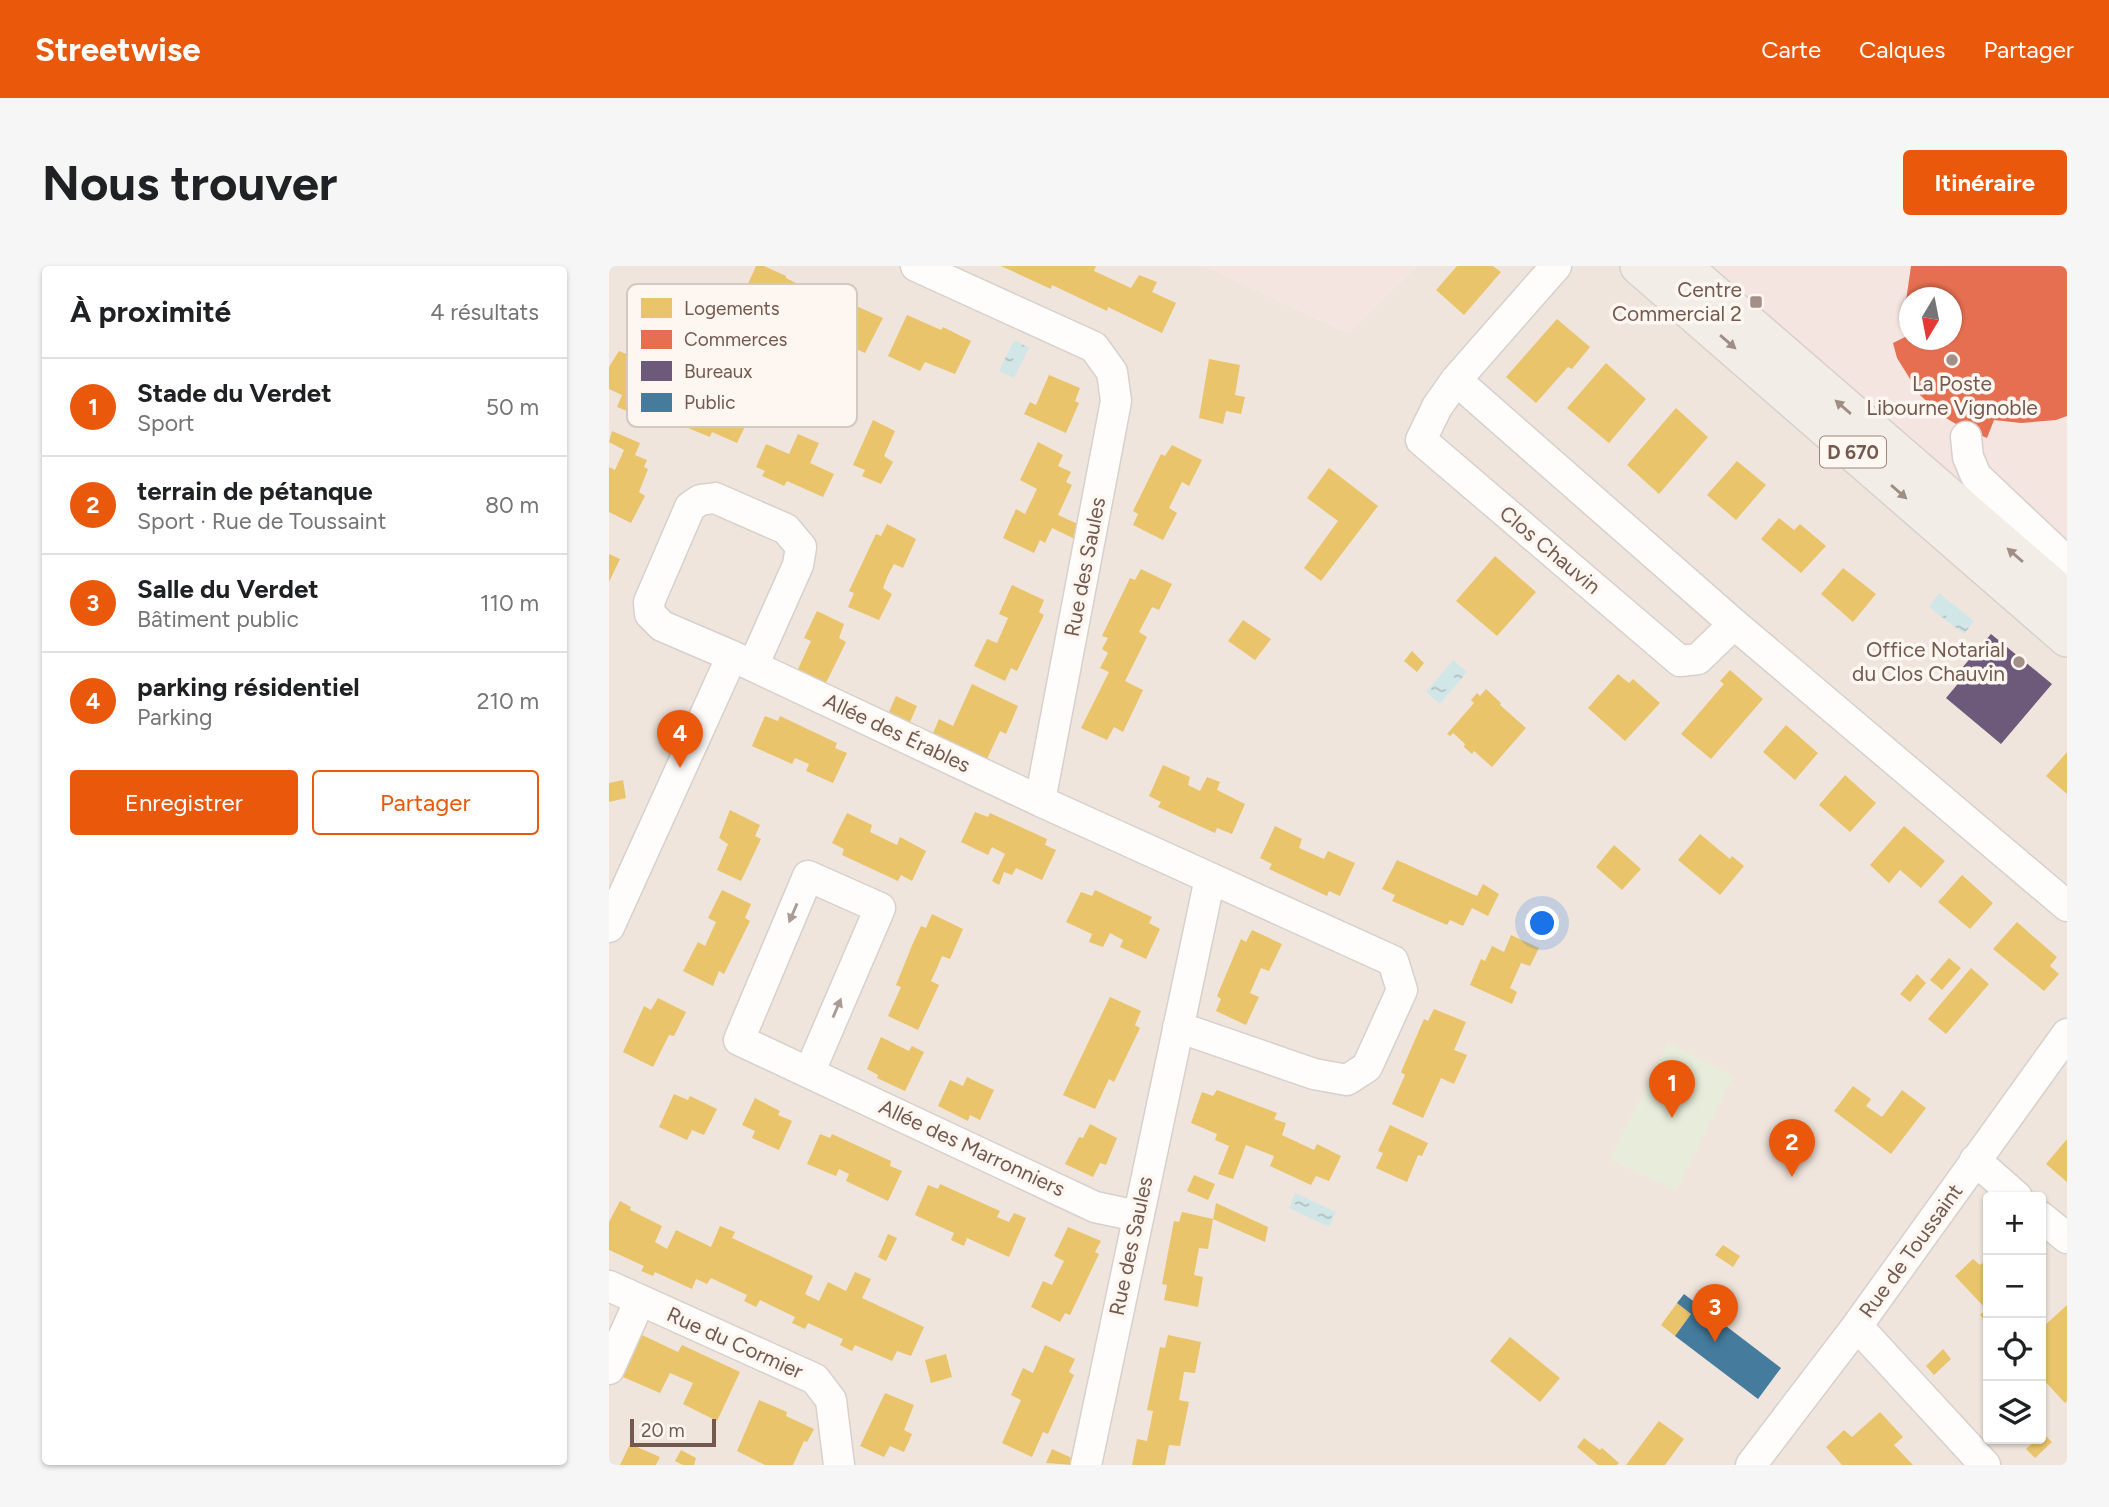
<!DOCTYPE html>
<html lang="fr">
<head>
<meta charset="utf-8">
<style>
  body { margin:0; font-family:Figtree,sans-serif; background:#f6f6f6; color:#202124 }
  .controls { position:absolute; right:21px; bottom:21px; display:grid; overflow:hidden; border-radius:7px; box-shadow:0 2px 5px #0004 }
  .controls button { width:63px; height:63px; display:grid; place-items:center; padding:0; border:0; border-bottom:2px solid #e0e0e0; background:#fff; color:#202124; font:35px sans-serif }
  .compass { position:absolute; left:1290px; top:21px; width:63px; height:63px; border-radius:50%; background:#fff; box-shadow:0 2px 5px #0004; rotate:190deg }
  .scale { position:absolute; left:21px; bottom:18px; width:86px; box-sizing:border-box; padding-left:7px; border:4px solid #74594f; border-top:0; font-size:19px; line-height:24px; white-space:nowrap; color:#74594f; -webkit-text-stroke:5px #fef7f1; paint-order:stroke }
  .you { position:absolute; left:934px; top:658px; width:24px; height:24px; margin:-18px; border:5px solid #fff; border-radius:50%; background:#1a73e8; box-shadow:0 0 0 10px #1a73e833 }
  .badge { display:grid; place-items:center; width:46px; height:46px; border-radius:50%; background:#ea580c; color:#fff; font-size:23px; font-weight:700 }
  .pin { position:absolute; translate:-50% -58px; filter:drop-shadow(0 2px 4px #0008) }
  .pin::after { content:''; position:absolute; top:37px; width:24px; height:21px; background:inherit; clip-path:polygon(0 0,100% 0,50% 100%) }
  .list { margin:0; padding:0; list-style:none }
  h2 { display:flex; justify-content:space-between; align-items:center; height:91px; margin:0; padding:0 28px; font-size:30px }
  h2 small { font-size:23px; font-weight:400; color:#757577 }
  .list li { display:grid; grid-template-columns:46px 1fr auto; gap:21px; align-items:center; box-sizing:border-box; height:98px; padding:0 28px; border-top:2px solid #e0e0e0 }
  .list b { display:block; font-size:26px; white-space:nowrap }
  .list p { margin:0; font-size:23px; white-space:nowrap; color:#757577 }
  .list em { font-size:23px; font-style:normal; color:#757577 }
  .actions { display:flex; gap:14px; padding:21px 28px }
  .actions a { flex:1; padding:16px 0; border:2px solid #ea580c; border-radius:7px; text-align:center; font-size:24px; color:#ea580c }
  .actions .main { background:#ea580c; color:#fff }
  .icon { flex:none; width:38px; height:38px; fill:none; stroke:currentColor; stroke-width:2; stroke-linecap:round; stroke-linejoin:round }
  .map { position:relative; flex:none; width:1458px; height:1199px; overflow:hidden; border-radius:7px }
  header { display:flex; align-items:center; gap:42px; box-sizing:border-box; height:98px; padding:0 35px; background:#ea580c; color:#fff }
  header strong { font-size:33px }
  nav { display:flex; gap:38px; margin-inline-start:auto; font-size:24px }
  .intro { display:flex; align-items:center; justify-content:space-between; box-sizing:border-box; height:168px; padding:0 42px }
  h1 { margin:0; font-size:49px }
  .button { padding:18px 32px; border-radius:7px; background:#ea580c; color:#fff; font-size:24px; font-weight:700 }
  main { display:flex; gap:42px; padding:0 42px }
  aside { flex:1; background:#fff; border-radius:7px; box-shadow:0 2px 5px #0004 }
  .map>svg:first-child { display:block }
  .residential { fill:#f0e5dc; fill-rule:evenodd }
  .commercial { fill:#f4e5e0; fill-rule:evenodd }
  .park { fill:#e7edda }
  .water { fill:url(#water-ripples) }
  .homes { fill:#e9c46a }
  .shops { fill:#e76f51 }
  .offices { fill:#6d597a }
  .public { fill:#457b9d }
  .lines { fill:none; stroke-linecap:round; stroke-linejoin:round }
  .minor-casing { stroke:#d7d0cc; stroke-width:33 }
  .major-casing { stroke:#d9d0cb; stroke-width:40 }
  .minor { stroke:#fefdfc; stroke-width:30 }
  .major { stroke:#f2ede7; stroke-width:37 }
  .oneway { fill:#a08d84 }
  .oneway2 { fill:#ab9b94 }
  .poi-dot { fill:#a28f87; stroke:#fef7f1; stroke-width:2.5 }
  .labels { text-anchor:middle; stroke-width:7; stroke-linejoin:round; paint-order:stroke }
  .shield { fill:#fef7f1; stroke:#9d8880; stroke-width:2 }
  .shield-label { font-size:19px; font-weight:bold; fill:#74594f }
  .poi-label { font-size:21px; fill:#74594f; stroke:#fef7f1; text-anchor:end }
  .street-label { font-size:21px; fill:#74594f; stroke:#fef7f1 }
  .key { fill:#fef7f1; stroke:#d5c8c0; stroke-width:2 }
  .key-label { font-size:19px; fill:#74594f }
</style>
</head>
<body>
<header>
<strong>Streetwise</strong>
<nav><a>Carte</a><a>Calques</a><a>Partager</a></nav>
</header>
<div class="intro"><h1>Nous trouver</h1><a class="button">Itinéraire</a></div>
<main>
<aside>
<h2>À proximité<small>4 résultats</small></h2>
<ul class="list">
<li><span class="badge">1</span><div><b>Stade du Verdet</b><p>Sport</p></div><em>50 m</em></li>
<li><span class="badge">2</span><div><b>terrain de pétanque</b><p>Sport · Rue de Toussaint</p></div><em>80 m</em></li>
<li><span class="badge">3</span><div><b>Salle du Verdet</b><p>Bâtiment public</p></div><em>110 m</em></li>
<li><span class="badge">4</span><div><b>parking résidentiel</b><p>Parking</p></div><em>210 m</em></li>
</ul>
<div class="actions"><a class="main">Enregistrer</a><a>Partager</a></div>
</aside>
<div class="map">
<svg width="1458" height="1199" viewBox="0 0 1458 1199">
  <defs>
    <pattern id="water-ripples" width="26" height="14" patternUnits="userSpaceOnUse" patternTransform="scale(1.75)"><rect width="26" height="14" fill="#d1e7e7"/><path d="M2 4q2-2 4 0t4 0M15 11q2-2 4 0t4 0" fill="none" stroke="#aebebe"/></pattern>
  </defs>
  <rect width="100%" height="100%" fill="#f8f3ee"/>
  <path class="residential" d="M0 0H596L739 67 808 0H1011L1458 368V1199H0ZM1379 931H1432V1173H1379Z"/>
  <path class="commercial" d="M596 0H808L739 67Z
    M1011 0H1458V368ZM1300 32H1342V74H1300Z"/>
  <path class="park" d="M1059 777 1124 810 1067 925 1001 893Z"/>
  <path class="water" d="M405 74 420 82 405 112 390 105Z
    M1330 327 1365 355 1355 368 1320 341Z
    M844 394 858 406 831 438 817 426Z
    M686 927 727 946 720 961 680 942Z"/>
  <path class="homes" d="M147 0H155L177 10V12L191 19 177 49 133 31Z
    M392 0H487L485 5 522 22 530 9 548 16 543 26 567 37 553 67 499 41 498 45 443 19 442 23Z
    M848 0H884L892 6 855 49 827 24Z
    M228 36 243 41 245 39 274 52 256 87 227 74 214 66Z
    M298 49 332 64 334 61 362 75 346 108 316 96 311 105 279 90Z
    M948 53 981 81 963 103 959 101 927 137 897 111Z
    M10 85 29 93 34 85 56 96 52 105 55 107 45 129 40 127 30 150 8 141 13 129 0 123V101Z
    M600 93 631 99 626 129 636 131 632 148 617 145 614 158 590 152Z
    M997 97 1037 133 1000 177 958 142Z
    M440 109 471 122 466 135 470 137 457 167 415 148 421 136 427 139Z
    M114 120 137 129 133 140 143 146 128 177 103 166 101 171 79 162 81 157 73 154 83 133 104 142Z
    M1067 142 1099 171 1050 228 1018 199Z
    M264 154 286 165 275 190 284 196 272 218 253 210 256 204 244 199Z
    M3 165 31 177 26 189 38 194 35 201 39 203 30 226 36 230 22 257 0 246V201L6 204 15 184 0 176Z
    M189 168 210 177 201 197 225 208 214 231 178 215 175 220 167 216 153 210 156 205 147 201 157 178 180 188Z
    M429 176 454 189 449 200 462 206 457 216 463 219 449 249 471 259 468 274 443 262 436 277 431 274 425 287 394 272 407 243 416 248 428 223 411 214Z
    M563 179 593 194 580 220 573 216 560 242 568 247 554 274 524 259 529 248 524 245 552 188 556 190Z
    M1128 195 1157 219 1127 254 1098 229Z
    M720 202 769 240 712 315 695 302 729 255 698 232Z
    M1170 252 1185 264 1191 258 1217 280 1192 307 1152 273Z
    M278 258 307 273 294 302 285 298 279 309 274 322 283 328 270 354 239 341 245 327 240 325 267 268 272 270Z
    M0 288 11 293 0 316Z
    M886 290 927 326 888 370 847 335Z
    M1234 302 1267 328 1244 356 1212 328Z
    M532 303 563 318 550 344 543 341 530 366 538 371 516 415 534 424 514 466 505 461 498 474 472 462 500 406 491 402 499 387 493 383 499 372 493 370 521 312 526 314Z
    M403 319 435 334 430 346 435 349 408 405 402 402 396 415 365 400 378 373 388 377 399 352 390 348Z
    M208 345 235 358 230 372 237 376 217 417 189 403 202 375 195 372Z
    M634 354 662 373 646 394 619 375Z
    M803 385 815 397 808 406 795 395Z
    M1121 404 1154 433 1102 493 1072 468 1115 418 1111 415Z
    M1009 408 1020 417 1024 413 1051 437 1016 475 979 442Z
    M363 418 409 440 397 468 391 465 378 493 324 467 330 453 344 460Z
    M877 423 892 437 891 439 917 462 883 501 865 485 863 488 855 481 856 478 844 467 841 470 838 468 865 437 862 434 868 427 871 430Z
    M287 430 308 440 301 456 280 446Z
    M156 450 169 455 171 450 228 477 226 482 238 487 224 517 197 505 200 498 186 492 183 498 143 480Z
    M1177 459 1209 487 1186 514 1154 486Z
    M1458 486V528L1437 510Z
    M554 499 581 511 579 519 591 525 598 511 611 516 608 524 636 538 623 568 608 562 606 567 549 541 552 536 540 530Z
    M1236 509 1267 537 1241 566 1210 539Z
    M14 514 17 532 0 536V517Z
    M121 544 151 559 146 570 152 573 132 615 108 604 119 578 110 572Z
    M366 546 379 551 381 547 438 573 436 579 447 584 433 614 407 602 403 609 395 606 390 619 383 615 396 588 383 581 379 589 352 576Z
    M238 547 263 559 261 566 288 579 291 571 317 585 303 615 292 609 289 615 233 589 235 583 223 577Z
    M666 560 693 573 690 582 715 593 719 585 746 597 731 630 720 625 718 630 660 603 663 598 651 592Z
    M1295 560 1336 595 1312 622 1291 604 1280 617 1261 599Z
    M1091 568 1121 593 1123 590 1135 600 1111 629 1069 594Z
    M1005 579 1032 603 1013 624 987 601Z
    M788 594 868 630 874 618 890 628 879 650 863 642 854 660 841 654 838 659 783 635 786 629 773 623Z
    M1353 609 1384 637 1361 663 1329 636Z
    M113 624 142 638 136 652 141 655 115 708 110 705 104 720 74 705 89 676 96 680 107 656 99 652Z
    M486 624 543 651 540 657 551 663 537 693 511 681 514 674 501 667 494 681 480 676 483 668 457 656 472 626 483 630Z
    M323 648 354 663 341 693 333 690 328 702 322 715 330 719 309 764 279 750 292 721 287 719 304 677 312 660 317 662Z
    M1408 656 1448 691 1441 700 1450 708 1435 725 1384 683Z
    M643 664 673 678 660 705 652 702 641 727 650 731 637 759 607 745 612 733 608 730 632 673 637 676Z
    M902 669 930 682 921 700 912 697 901 722 908 726 903 738 861 719 872 693 876 695 883 680 895 686Z
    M1340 692 1352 702 1333 724 1321 714Z
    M1362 702 1380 718 1337 768 1319 753Z
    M1308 708 1317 717 1301 736 1291 728Z
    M501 731 532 745 526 759 531 762 505 816 500 813 486 843 454 829Z
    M49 732 77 746 65 770 60 769 44 801 14 786 35 740 42 744Z
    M825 743 857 756 845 784 858 789 845 818 832 812 814 852 783 838 796 809 792 806 815 753 819 755Z
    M272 771 300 785 303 780 315 786 296 825 268 812 269 809 258 803Z
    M358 811 385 824 371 854 361 849 359 855 329 840 341 814 354 820Z
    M1244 820 1262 833 1257 840 1273 851 1293 824 1317 842 1282 888 1225 845Z
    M608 824 668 847 665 853 677 857 673 869 705 884 708 878 732 890 720 915 707 910 702 919 661 900 665 890 637 879 624 913 609 908 620 880 606 874 608 868 582 857 593 826 604 830Z
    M65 828 79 834 81 830 108 843 95 869 83 864 78 874 50 861Z
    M146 832 171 845 169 849 183 855 170 884 143 872 146 865 133 859Z
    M481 858 508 872 497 899 491 897 484 911 456 898 470 871 474 872Z
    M781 859 819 877 813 890 809 889 798 916 767 902 774 887 769 885Z
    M211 868 221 872 223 868 282 895 281 900 293 905 279 935 237 915 240 908 230 903 227 910 198 898Z
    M1458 873V916L1437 898Z
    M585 909 606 918 599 934 578 925Z
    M331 918 391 945 388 951 400 956 405 947 417 952 400 991 358 972 355 980 342 974 345 967 306 949 319 919 329 923Z
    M11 935 22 941 21 944 53 960 46 976 58 983 67 964 102 981 111 960 126 966 123 972 204 1010 196 1028 210 1035 219 1016 237 1025 246 1006 262 1013 253 1032 315 1061 302 1090 288 1085 283 1095 246 1079 243 1085 231 1079 234 1073 199 1057 196 1063 183 1057 186 1051 151 1034 147 1041 135 1035 138 1029 102 1012 98 1018 87 1013 83 1023 46 1006 44 1010 32 1005 35 1000 0 984V956Z
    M607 937 659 961 656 976 604 953Z
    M573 946 604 953 599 983 590 982 585 1009 594 1011 589 1041 555 1034 558 1019 553 1018 565 955 570 956Z
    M459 961 492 975 486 986 490 988 461 1049 456 1047 451 1056 422 1041 434 1015 443 1019 455 995 445 990Z
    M279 968 288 972 277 995 269 991Z
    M1114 979 1131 990 1124 1001 1106 989Z
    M1379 992V1058L1371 1049 1377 1043 1346 1010 1364 993 1371 999Z
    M1068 1037 1082 1048 1066 1070 1052 1059Z
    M1458 1039V1135L1456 1137 1432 1111 1434 1102 1432 1100V1058L1434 1061Z
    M33 1069 69 1086 73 1079 131 1106 108 1155 74 1138 84 1117 61 1107 51 1127 14 1111Z
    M559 1069 592 1076 586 1107 575 1106 573 1118 570 1134 580 1136 571 1180 560 1179 556 1199H523L528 1173 538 1175 544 1145 538 1144 551 1081 556 1082Z
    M901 1071 951 1112 931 1136 881 1095Z
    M436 1079 466 1093 460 1106 465 1109 439 1168 434 1166 423 1191 393 1177 412 1134 402 1129 414 1102 424 1107Z
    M1334 1083 1342 1093 1325 1109 1317 1100Z
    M337 1088 343 1111 322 1117 316 1094Z
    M276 1127 305 1139 295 1164 303 1168 295 1186 281 1180 275 1191 251 1180Z
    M150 1134 178 1146 177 1150 205 1163 198 1176 195 1175 184 1199H156L128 1185Z
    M1271 1146 1294 1171 1285 1179 1304 1199H1233L1217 1181 1235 1164 1243 1171Z
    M1050 1155 1075 1173 1056 1199H1017Z
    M1434 1167 1443 1176 1426 1192 1417 1183 1428 1173H1432Z
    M975 1172 991 1184 993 1182 1010 1197 1008 1199H989L968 1181Z
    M21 1178 51 1191 47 1199H11Z
    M443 1183 465 1193 464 1199 437 1197Z
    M72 1184 87 1192 85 1199H74L66 1195Z"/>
  <path class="shops" d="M1302 0H1458V150L1447 154 1412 157 1385 154 1378 172 1352 161 1332 149 1311 129 1288 92 1284 77 1300 69V74H1342V32H1300V58H1299L1297 35Z"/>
  <path class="offices" d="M1382 368 1443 418 1392 478 1337 432 1352 414 1347 409Z"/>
  <path class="public" d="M1075 1028 1172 1102 1149 1133 1066 1070 1082 1048 1068 1037Z"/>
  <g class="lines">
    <g class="minor-casing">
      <path id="minor" d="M307 0 485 81 503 106 507 135 431 535 601 612 477 1199
        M947 0 847 114 828 141 812 174 1071 395 1089 393 1125 358
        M847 114 1125 358 1458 640
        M1357 171 1359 191 1367 210 1458 296
        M144 400 189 299 192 281 177 263 106 232 91 234 81 241 40 336 41 348 53 360 123 390 431 535
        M0 661 123 390
        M569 761 705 808 738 814 758 801 793 724 784 695 601 612
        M201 805 271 642 199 610 130 774 486 941 528 950
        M1366 894 1408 931
        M1432 951 1458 972
        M0 1020 206 1113 222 1134 230 1199
        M1248 1060 1376 1199
        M0 1103 31 1034
        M1142 1199 1248 1060 1458 768"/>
    </g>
    <g class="major-casing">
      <path id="major" d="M1030 0 1458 372
        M1073 0 1458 333"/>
    </g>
    <use href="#minor" class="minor"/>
    <use href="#major" class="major"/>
  </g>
  <defs><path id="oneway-solid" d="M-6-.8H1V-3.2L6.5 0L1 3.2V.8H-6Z" transform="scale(1.75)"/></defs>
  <g class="oneway">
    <use href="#oneway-solid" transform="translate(1119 76) rotate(41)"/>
    <use href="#oneway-solid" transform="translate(1234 141) rotate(-139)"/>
    <use href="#oneway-solid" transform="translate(1290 226) rotate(41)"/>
    <use href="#oneway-solid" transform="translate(1406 289) rotate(-139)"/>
  </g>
  <g class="oneway2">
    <use href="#oneway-solid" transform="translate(184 647) rotate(113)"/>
    <use href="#oneway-solid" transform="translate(228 742) rotate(-67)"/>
  </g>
  <g class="poi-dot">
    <rect x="1140" y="29" width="14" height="14" rx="3.5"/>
    <circle cx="1343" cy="94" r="7"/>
    <circle cx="1410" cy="396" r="7"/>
  </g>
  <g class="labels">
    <rect class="shield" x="1211" y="170.5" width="66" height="31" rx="5"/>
    <g class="shield-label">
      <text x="1244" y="193">D 670</text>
    </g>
    <g class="poi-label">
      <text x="1133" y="31">Centre<tspan x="1133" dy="24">Commercial 2</tspan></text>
      <text x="1343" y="125" text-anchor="middle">La Poste<tspan x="1343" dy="24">Libourne Vignoble</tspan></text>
      <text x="1396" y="391">Office Notarial<tspan x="1396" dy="24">du Clos Chauvin</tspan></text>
    </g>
    <g class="street-label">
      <text transform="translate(941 284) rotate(40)" y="7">Clos Chauvin</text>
      <text transform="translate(476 301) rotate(-79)" y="7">Rue des Saules</text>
      <text transform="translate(288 467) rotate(25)" y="7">Allée des Érables</text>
      <text transform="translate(363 882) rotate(25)" y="7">Allée des Marronniers</text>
      <text transform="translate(522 980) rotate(-78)" y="7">Rue des Saules</text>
      <text transform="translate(1302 985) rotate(-54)" y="7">Rue de Toussaint</text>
      <text transform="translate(126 1077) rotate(24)" y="7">Rue du Cormier</text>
    </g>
  </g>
  <rect x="18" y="18" width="230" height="143" rx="10" class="key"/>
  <rect x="32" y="32" width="31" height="20" fill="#e9c46a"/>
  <rect x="32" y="64" width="31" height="19" fill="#e76f51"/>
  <rect x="32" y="95" width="31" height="20" fill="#6d597a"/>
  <rect x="32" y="127" width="31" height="19" fill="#457b9d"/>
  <g class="key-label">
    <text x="75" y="49">Logements</text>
    <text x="75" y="80">Commerces</text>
    <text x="75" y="112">Bureaux</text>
    <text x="75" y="143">Public</text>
  </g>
</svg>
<div class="controls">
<button>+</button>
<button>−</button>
<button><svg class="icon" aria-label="locate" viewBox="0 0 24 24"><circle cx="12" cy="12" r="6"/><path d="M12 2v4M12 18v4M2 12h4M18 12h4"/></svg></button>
<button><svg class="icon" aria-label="layers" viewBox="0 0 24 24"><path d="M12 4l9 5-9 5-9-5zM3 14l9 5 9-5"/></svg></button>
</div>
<svg class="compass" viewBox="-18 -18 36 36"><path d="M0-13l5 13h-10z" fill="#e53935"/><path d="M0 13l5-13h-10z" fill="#757577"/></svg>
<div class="scale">20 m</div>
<div class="you"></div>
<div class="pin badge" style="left:1063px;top:852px">1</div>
<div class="pin badge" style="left:1183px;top:911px">2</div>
<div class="pin badge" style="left:1106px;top:1076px">3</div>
<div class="pin badge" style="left:71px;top:502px">4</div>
</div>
</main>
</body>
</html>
